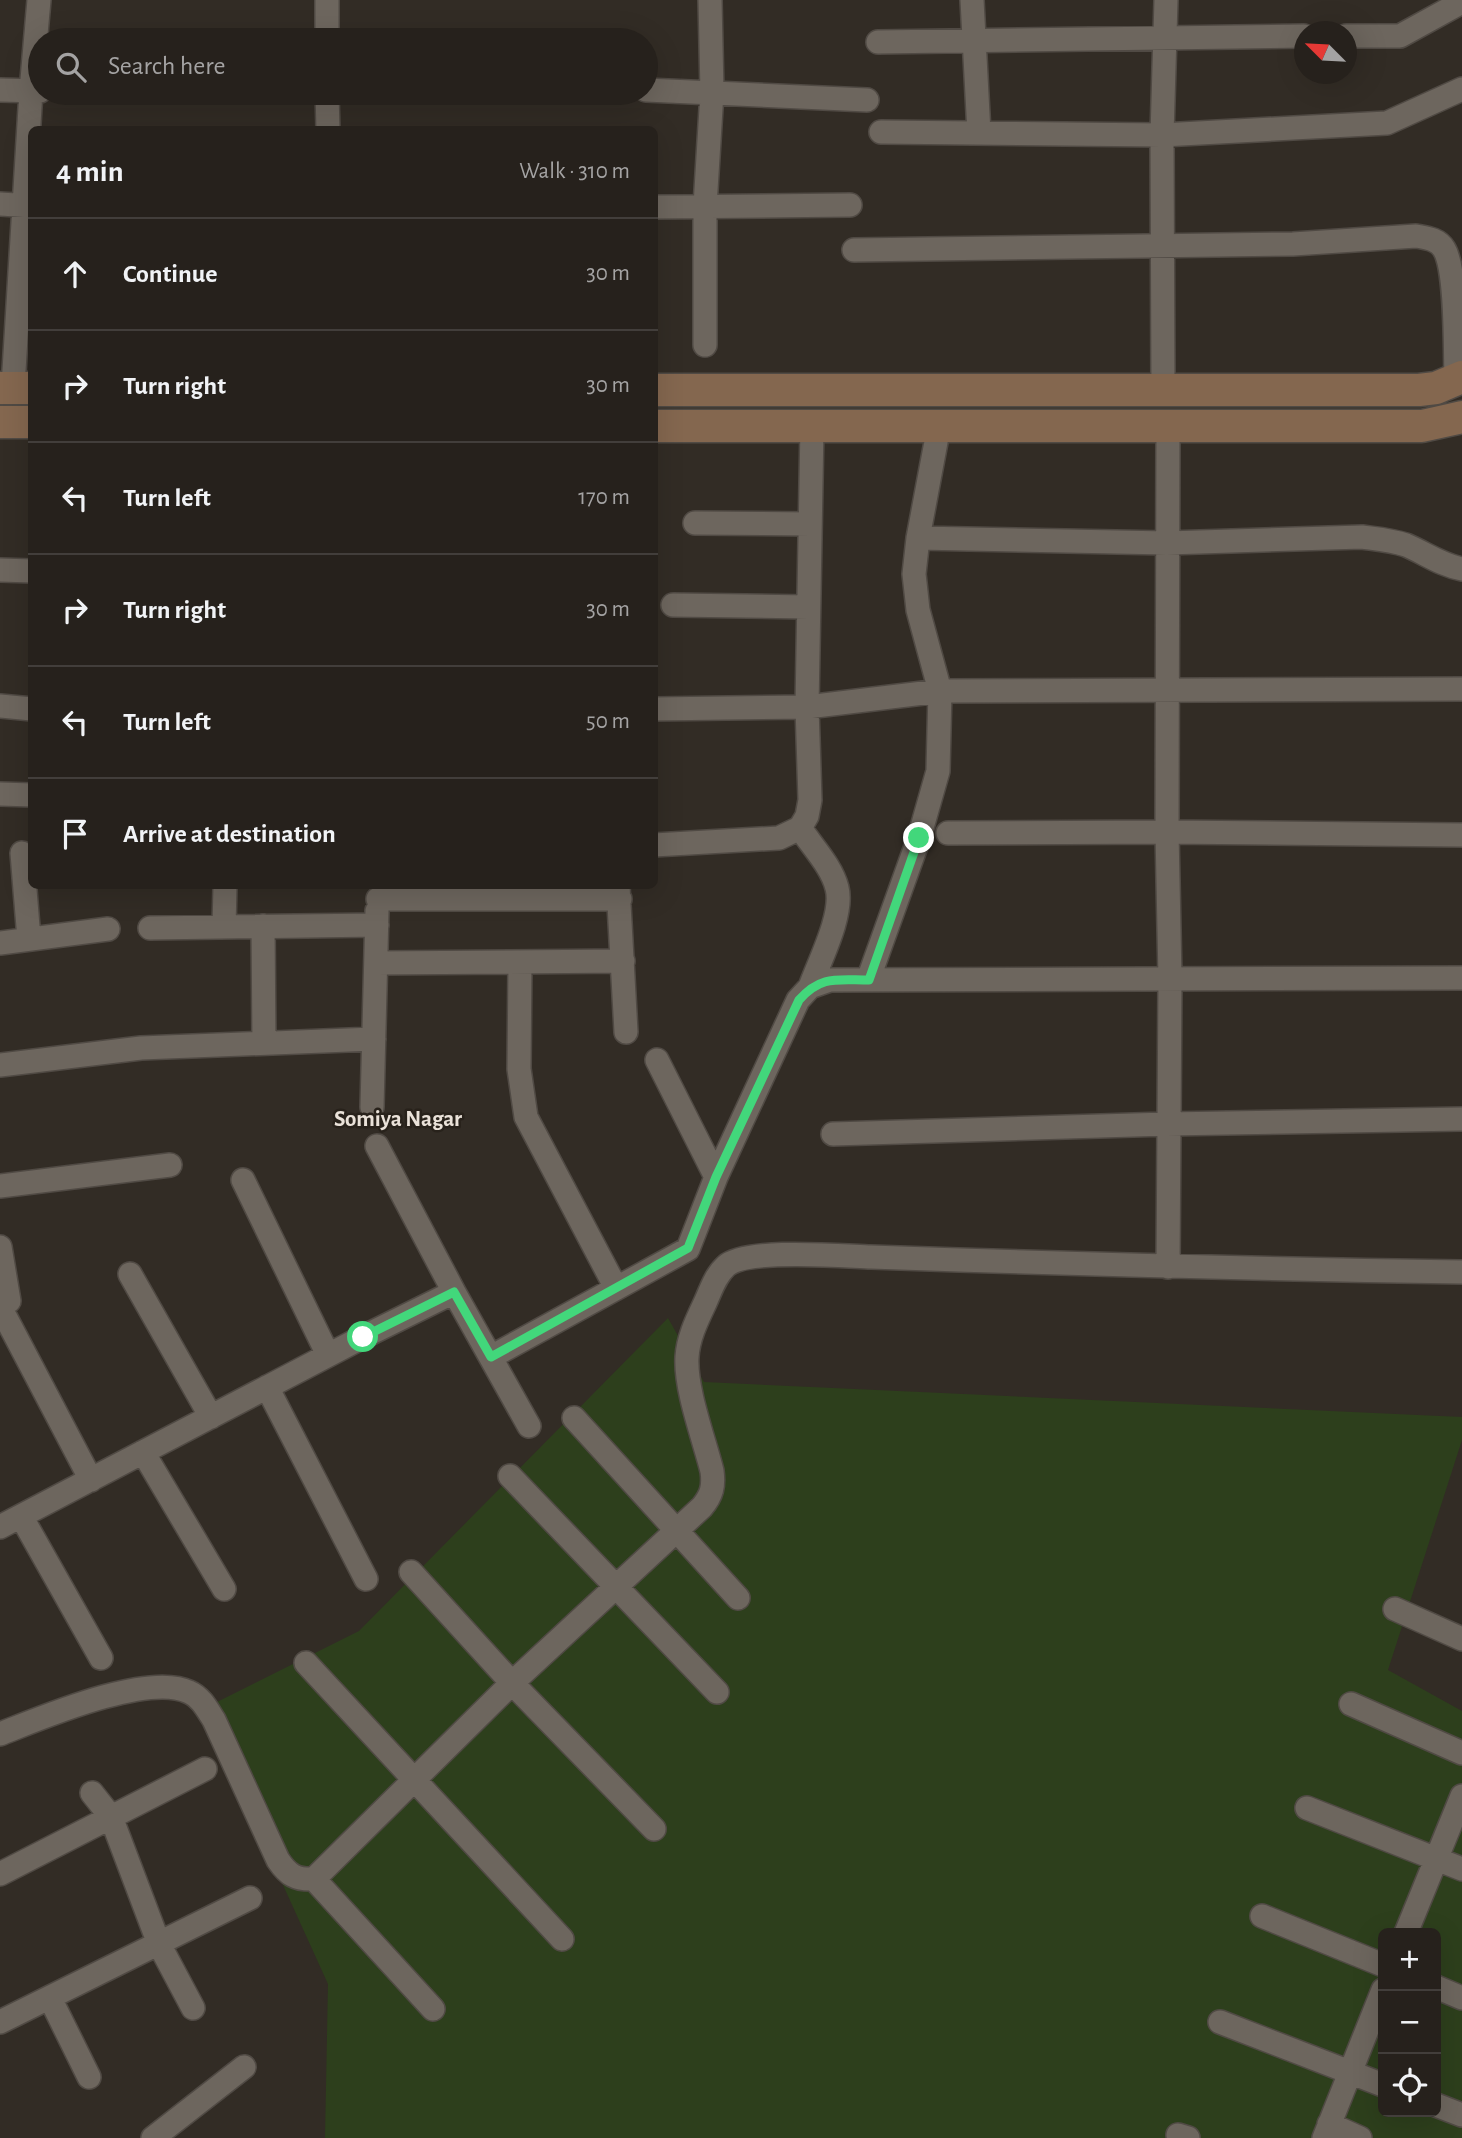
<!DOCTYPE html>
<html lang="en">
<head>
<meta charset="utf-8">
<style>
  body { margin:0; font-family:"Alegreya Sans",sans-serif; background:#322e29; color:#f1f3f6 }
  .controls { position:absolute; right:21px; bottom:21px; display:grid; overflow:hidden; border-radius:10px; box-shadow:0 7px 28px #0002 }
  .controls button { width:63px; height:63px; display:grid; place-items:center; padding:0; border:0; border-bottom:2px solid #423e3b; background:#26211c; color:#f1f3f6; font:35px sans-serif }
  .compass { position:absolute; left:1294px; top:21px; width:63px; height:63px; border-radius:50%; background:#26211c; box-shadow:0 7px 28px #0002; rotate:294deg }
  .stop { position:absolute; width:21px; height:21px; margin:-16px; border:5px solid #42d77b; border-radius:50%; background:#fff }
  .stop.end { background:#42d77b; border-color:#fff; box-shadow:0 2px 7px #0008 }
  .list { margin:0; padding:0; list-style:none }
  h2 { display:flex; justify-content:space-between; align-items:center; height:91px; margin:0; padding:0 28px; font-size:30px }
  h2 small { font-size:23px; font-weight:400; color:#a4a3a3 }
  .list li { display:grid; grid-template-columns:46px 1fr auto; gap:21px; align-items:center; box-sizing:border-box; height:112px; padding:0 28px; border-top:2px solid #423e3b }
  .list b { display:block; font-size:26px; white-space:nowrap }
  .list em { font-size:23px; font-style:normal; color:#a4a3a3 }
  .icon { flex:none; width:38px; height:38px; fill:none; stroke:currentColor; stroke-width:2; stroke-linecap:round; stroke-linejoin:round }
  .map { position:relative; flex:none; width:1462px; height:2138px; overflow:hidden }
  .search { position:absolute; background:#26211c; box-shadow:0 7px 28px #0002; left:28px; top:28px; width:630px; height:77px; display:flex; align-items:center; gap:18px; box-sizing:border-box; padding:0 24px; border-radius:38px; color:#a4a3a3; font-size:26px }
  .panel { position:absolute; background:#26211c; box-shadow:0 7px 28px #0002; left:28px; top:126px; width:630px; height:763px; border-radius:10px }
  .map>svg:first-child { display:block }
  .green { fill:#2d3f1c; fill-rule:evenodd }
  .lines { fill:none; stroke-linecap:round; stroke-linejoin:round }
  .minor-casing { stroke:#504a44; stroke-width:26 }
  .secondary-casing { stroke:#504a44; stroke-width:35 }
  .minor { stroke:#6d665e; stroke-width:23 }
  .secondary { stroke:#84674f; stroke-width:32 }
  .route { stroke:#42d77b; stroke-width:9 }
  .labels { text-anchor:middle; stroke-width:5; stroke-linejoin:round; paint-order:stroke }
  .neighbourhood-label { font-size:23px; font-weight:bold; fill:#eae2d9; stroke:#28221b }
</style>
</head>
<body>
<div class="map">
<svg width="1462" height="2138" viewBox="0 0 1462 2138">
  <rect width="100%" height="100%" fill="#322c25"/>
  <path class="green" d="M668 1318 704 1382 1462 1417V1440L1388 1670 1462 1711V2138H325L328 1984 203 1709 359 1631ZM1383 1933H1436V2112H1383Z"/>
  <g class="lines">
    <g class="minor-casing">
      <path id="minor" d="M972 0 979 133
        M1346 36H1400L1462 2
        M327 40V0
        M878 42 1304 36
        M0 90 40 91
        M646 90 867 100
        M327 93 328 130
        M881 132 1162 135 1387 123 1462 89
        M0 204 32 206
        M654 207 850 205
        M854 250 1293 244 1416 236C1427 238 1438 239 1444 249 1457 270 1455 352 1456 380
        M705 345V206L712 92 710 0
        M13 387 31 91 39 0
        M1163 390 1162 135 1166 0
        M695 523 810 524
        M918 538 1167 543 1362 537C1377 539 1391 540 1406 545 1425 553 1441 565 1462 569
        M0 570 32 571
        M673 605 808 607
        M0 706 32 709
        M654 709 807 707 940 691 1462 689
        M0 794 32 795
        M800 828C812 846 832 867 837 888 844 914 819 962 810 987
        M948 833 1167 832 1462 835
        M654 845 779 838 800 828 807 816 810 800 807 707 812 426
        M22 853 29 939
        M618 886 626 1032
        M378 899H620
        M263 926 264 1043
        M224 927 225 886
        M150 928 377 925
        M0 943 108 929
        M520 962 519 1069 526 1117 616 1288
        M376 963 623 961
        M868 980 919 838 938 771 940 691 918 610 914 574 918 538 939 426
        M0 1065 141 1048 374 1039
        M372 1107 377 911
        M833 1134 1167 1124 1462 1119
        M377 1146 454 1292 529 1426
        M716 1177 798 1000 810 987 830 980 1462 978
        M243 1180 328 1355
        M0 1186 170 1165
        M0 1247 9 1301
        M1168 1267 1170 979 1167 832 1168 425
        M130 1274 211 1417
        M6 1318 91 1480
        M491 1357 688 1249 716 1177 657 1060
        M267 1387 366 1579
        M574 1418 738 1598
        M143 1452 224 1589
        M510 1476 717 1692
        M21 1516 101 1658
        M0 1527 363 1337 454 1292
        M411 1572 512 1683 654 1829
        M1395 1609 1462 1639
        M306 1663 562 1939
        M1351 1704 1462 1753
        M0 1734C41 1718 148 1672 189 1692 201 1697 207 1709 214 1720L278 1860C288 1875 296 1880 314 1879L512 1683 702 1507C712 1495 714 1486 712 1471 704 1439 685 1389 687 1357 688 1338 697 1320 705 1303 711 1290 715 1276 726 1266 746 1248 841 1256 871 1257 1068 1264 1265 1269 1462 1272
        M92 1793 111 1817 159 1944 193 2008
        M1307 1808 1462 1869
        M0 1874 205 1769
        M314 1879 433 2009
        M1262 1916 1383 1965
        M1406 1933 1462 1796
        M1436 1987 1462 1998
        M50 1998 89 2077
        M0 2022 250 1898
        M1220 2022 1383 2085
        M1436 2105 1462 2115
        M1329 2124 1360 2138
        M1178 2135 1188 2138
        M153 2138 244 2067
        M1324 2138 1383 1990"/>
    </g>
    <g class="secondary-casing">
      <path id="secondary" d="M0 388H32
        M654 390H1419L1436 388 1462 377
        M0 422H32
        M654 426H1422L1462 417"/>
    </g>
    <use href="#minor" class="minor"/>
    <use href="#secondary" class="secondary"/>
  </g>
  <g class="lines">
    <path class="route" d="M363 1337 454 1292 491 1357 688 1248 716 1177 799 1000C821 975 837 980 869 980L919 838"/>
  </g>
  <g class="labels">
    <g class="neighbourhood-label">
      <text x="398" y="1126">Somiya Nagar</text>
    </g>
  </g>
</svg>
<div class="controls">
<button>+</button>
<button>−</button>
<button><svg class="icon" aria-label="locate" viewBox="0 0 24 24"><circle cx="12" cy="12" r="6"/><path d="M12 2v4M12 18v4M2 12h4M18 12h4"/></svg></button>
</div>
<svg class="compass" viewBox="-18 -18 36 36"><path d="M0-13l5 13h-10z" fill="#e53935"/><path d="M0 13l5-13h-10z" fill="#a4a3a3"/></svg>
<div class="stop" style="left:363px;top:1337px"></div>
<div class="stop end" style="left:919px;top:838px"></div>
<div class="search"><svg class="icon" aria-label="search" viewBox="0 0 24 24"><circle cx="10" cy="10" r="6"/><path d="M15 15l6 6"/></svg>Search here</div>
<section class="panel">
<h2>4 min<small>Walk · 310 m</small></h2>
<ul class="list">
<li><svg class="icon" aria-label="ahead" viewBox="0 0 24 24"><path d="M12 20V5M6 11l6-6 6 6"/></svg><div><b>Continue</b></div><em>30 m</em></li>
<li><svg class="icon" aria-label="right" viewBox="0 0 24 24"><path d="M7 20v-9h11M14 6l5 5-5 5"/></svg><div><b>Turn right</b></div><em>30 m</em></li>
<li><svg class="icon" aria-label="left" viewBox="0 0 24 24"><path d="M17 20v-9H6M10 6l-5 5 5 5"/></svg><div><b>Turn left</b></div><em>170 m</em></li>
<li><svg class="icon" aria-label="right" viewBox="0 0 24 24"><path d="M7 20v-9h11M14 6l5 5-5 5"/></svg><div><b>Turn right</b></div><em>30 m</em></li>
<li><svg class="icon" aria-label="left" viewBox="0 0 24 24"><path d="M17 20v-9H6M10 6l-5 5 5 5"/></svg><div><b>Turn left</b></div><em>50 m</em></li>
<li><svg class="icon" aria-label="arrive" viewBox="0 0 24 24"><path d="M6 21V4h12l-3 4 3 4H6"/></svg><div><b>Arrive at destination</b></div></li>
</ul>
</section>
</div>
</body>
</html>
